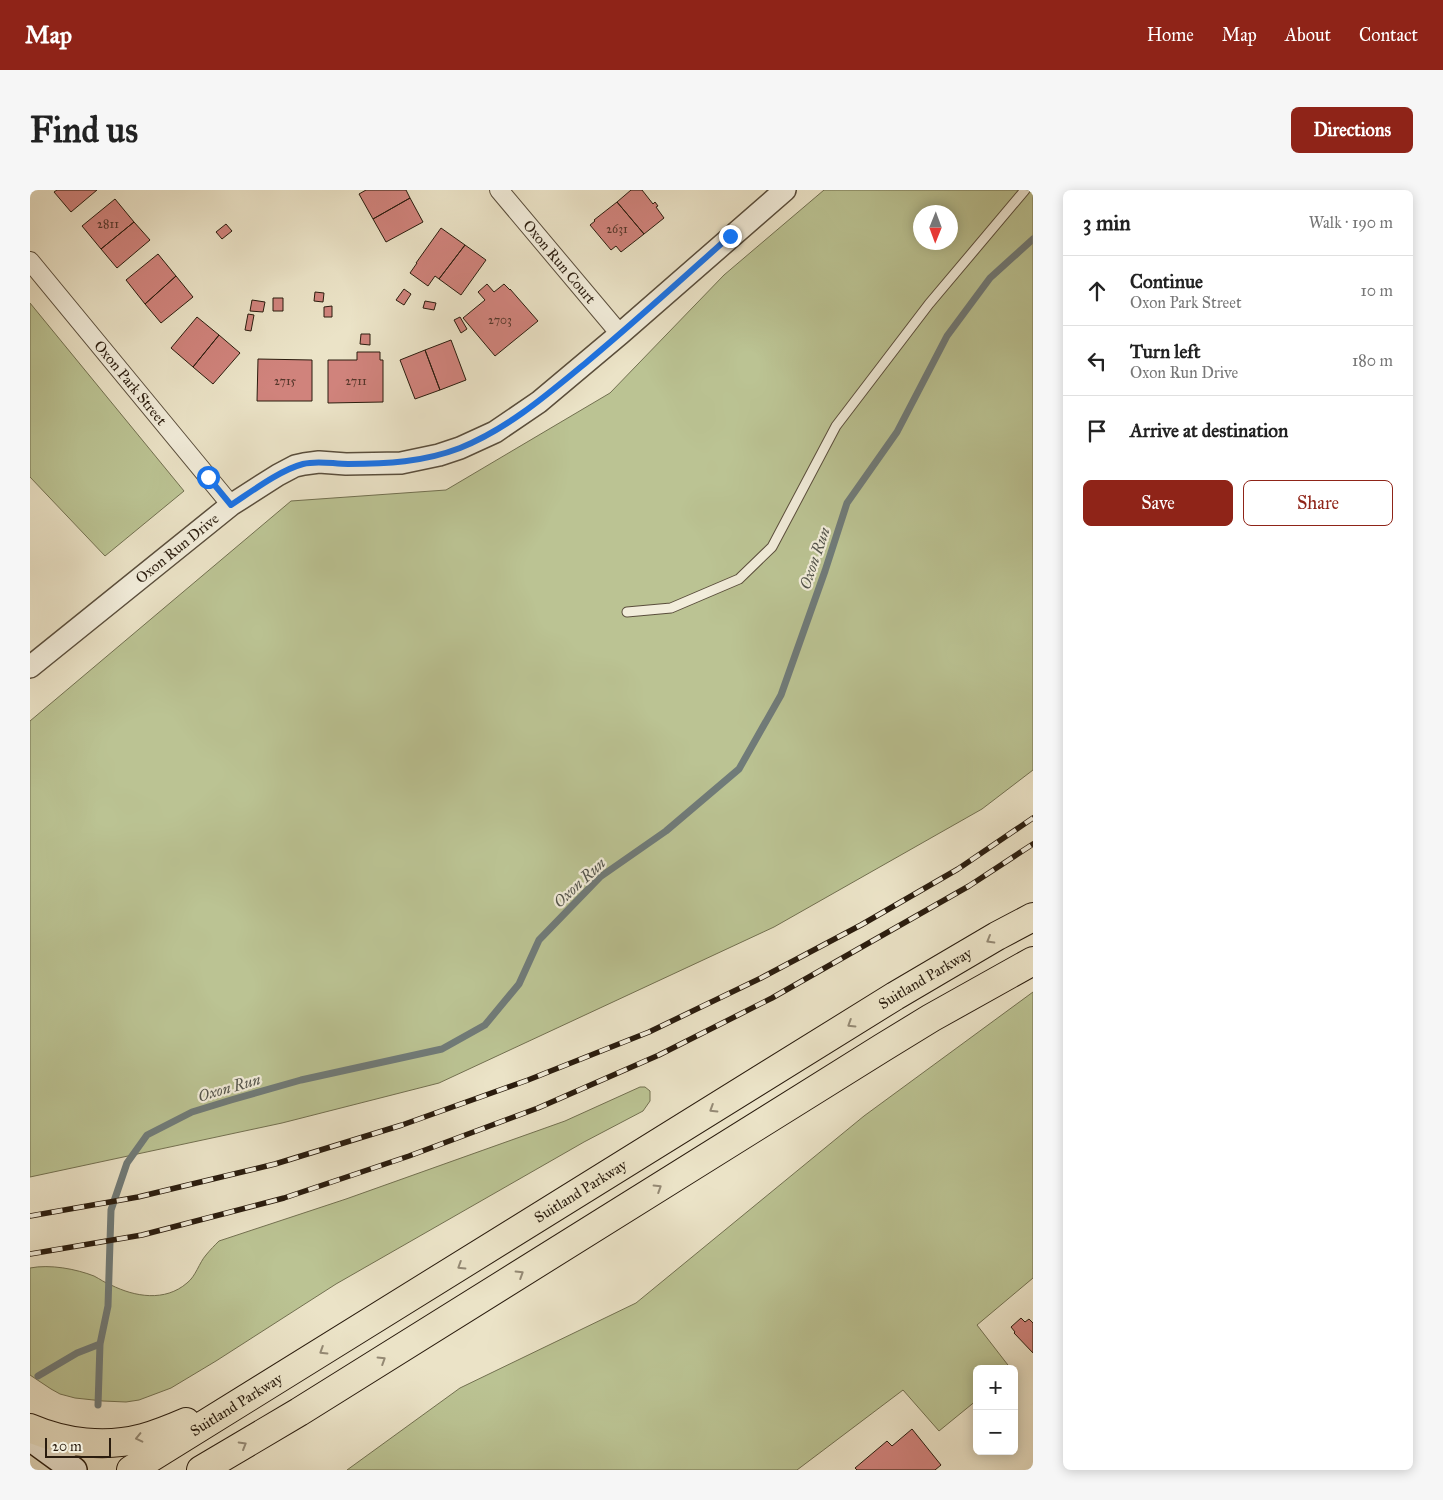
<!DOCTYPE html>
<html lang="en">
<head>
<meta charset="utf-8">
<style>
  body { margin:0; font-family:"IM FELL Great Primer",serif; background:#f6f6f6; color:#222 }
  .controls { position:absolute; right:15px; bottom:15px; display:grid; overflow:hidden; border-radius:8px; box-shadow:0 2px 12px #0003 }
  .controls button { width:45px; height:45px; display:grid; place-items:center; padding:0; border:0; border-bottom:1px solid #e0e0e0; background:#fff; color:#222; font:25px sans-serif }
  .compass { position:absolute; left:883px; top:15px; width:45px; height:45px; border-radius:50%; background:#fff; box-shadow:0 2px 12px #0003; rotate:181deg }
  .scale { position:absolute; left:15px; bottom:12px; width:66px; box-sizing:border-box; padding-left:5px; border:2px solid #2a1c0e; border-top:0; font-size:14px; line-height:18px; white-space:nowrap; color:#2a1c0e; -webkit-text-stroke:4px #f2eddb; paint-order:stroke }
  .stop { position:absolute; width:15px; height:15px; margin:-11px; border:4px solid #1a73e8; border-radius:50%; background:#fff }
  .stop.end { background:#1a73e8; border-color:#fff; box-shadow:0 1px 5px #0008 }
  .list { margin:0; padding:0; list-style:none }
  h2 { display:flex; justify-content:space-between; align-items:center; height:65px; margin:0; padding:0 20px; font-size:21px }
  h2 small { font-size:16px; font-weight:400; color:#767676 }
  .list li { display:grid; grid-template-columns:32px 1fr auto; gap:15px; align-items:center; box-sizing:border-box; height:70px; padding:0 20px; border-top:1px solid #e0e0e0 }
  .list b { display:block; font-size:19px; white-space:nowrap }
  .list p { margin:0; font-size:16px; white-space:nowrap; color:#767676 }
  .list em { font-size:16px; font-style:normal; color:#767676 }
  .actions { display:flex; gap:10px; padding:15px 20px }
  .actions a { flex:1; padding:11px 0; border:1px solid #8f2418; border-radius:8px; text-align:center; font-size:18px; color:#8f2418 }
  .actions .main { background:#8f2418; color:#fff }
  .icon { flex:none; width:28px; height:28px; fill:none; stroke:currentColor; stroke-width:2; stroke-linecap:round; stroke-linejoin:round }
  .map { position:relative; flex:none; width:1003px; height:1280px; overflow:hidden; border-radius:8px }
  header { display:flex; align-items:center; gap:30px; box-sizing:border-box; height:70px; padding:0 25px; background:#8f2418; color:#fff }
  header strong { font-size:24px }
  nav { display:flex; gap:28px; margin-inline-start:auto; font-size:18px }
  .intro { display:flex; align-items:center; justify-content:space-between; box-sizing:border-box; height:120px; padding:0 30px }
  h1 { margin:0; font-size:35px }
  .button { padding:12px 22px; border-radius:8px; background:#8f2418; color:#fff; font-size:18px; font-weight:700 }
  main { display:flex; gap:30px; padding:0 30px }
  aside { flex:1; background:#fff; border-radius:8px; box-shadow:0 2px 12px #0003 }
  .map>svg:first-child { display:block }
  .green { fill:#bbc393; stroke:#727050; fill-rule:evenodd }
  .lines { fill:none; stroke-linecap:round; stroke-linejoin:round }
  .stream { stroke:#707b79; stroke-width:7 }
  .building { fill:#d0837c; stroke:#2a1c0e }
  .service-casing { stroke:#5a4e3c; stroke-width:11 }
  .minor-casing { stroke:#5a4e3c; stroke-width:20 }
  .tertiary-casing { stroke:#5a4e3c; stroke-width:24 }
  .secondary-casing { stroke:#2a1c0e; stroke-width:28 }
  .trunk-casing { stroke:#2a1c0e; stroke-width:30 }
  .service { stroke:#f2eddb; stroke-width:9 }
  .minor { stroke:#f2eddb; stroke-width:18 }
  .tertiary { stroke:#f2eddb; stroke-width:21 }
  .secondary { stroke:#f2eddb; stroke-width:25 }
  .trunk { stroke:#ebe3c7; stroke-width:28 }
  .rail-casing { stroke:#2a1c0e; stroke-width:5.5 }
  .rail { stroke:#f2eddb; stroke-width:4; stroke-dasharray:11; stroke-linecap:butt }
  .oneway { stroke:#948974 }
  .route { stroke:#1a73e8; stroke-width:6 }
  .labels { text-anchor:middle; stroke-width:4.5; stroke-linejoin:round; paint-order:stroke }
  .number-label { font-size:12px; fill:#54362a }
  .street-label { font-size:15px; fill:#2a1c0e; stroke:#f2eddb }
  .water-label { font-size:16px; font-style:italic; fill:#53544c; stroke:#f2eddb }
</style>
</head>
<body>
<header>
<strong>Map</strong>
<nav><a>Home</a><a>Map</a><a>About</a><a>Contact</a></nav>
</header>
<div class="intro"><h1>Find us</h1><a class="button">Directions</a></div>
<main>
<div class="map">
<svg width="1003" height="1280" viewBox="0 0 1003 1280">
  <rect width="100%" height="100%" fill="#ebe3c7"/>
  <filter id="stains"><feTurbulence type="fractalNoise" baseFrequency=".004" numOctaves="4"/><feColorMatrix values="0 0 0 0 .2 0 0 0 0 .09 0 0 0 0 .02 0 0 0 .5 -.17"/></filter>
  <radialGradient id="worn" r=".72"><stop offset=".6" stop-color="#630" stop-opacity="0"/><stop offset="1" stop-color="#630" stop-opacity=".3"/></radialGradient>
  <path class="green" d="M794 0H1003V580L952 619 744 737 409 893 252 933 0 987V531L261 311 416 300 580 203 694 85ZM891 22H921V52H891Z
    M0 113 154 301 75 366 0 287Z
    M1003 802V1088L947 1135 981 1179H947V1210L909 1241 873 1200 767 1280H317L430 1198 606 1113 834 926Z
    M610 897H615L620 901V911L613 921 554 952 306 1094 186 1171 141 1198 109 1210 96 1212 73 1211 45 1208 30 1204 21 1199 0 1185V1078C20 1074 46 1079 64 1086 70 1089 75 1093 81 1095 105 1107 135 1112 157 1093 166 1086 169 1073 176 1065 180 1060 185 1055 189 1051L316 1009 535 931Z"/>
  <g class="lines">
    <path class="stream" d="M8 1186 47 1163 70 1154
      M68 1215 70 1154 78 1116 81 1020 97 973 117 945 162 922 201 910 271 890 412 859 455 835 489 794 509 750 570 687 636 641 709 579 751 505 795 381 817 313 867 242 917 146 960 88 1003 49"/>
  </g>
  <path class="building" d="M27 0H67L41 22 24 2Z
    M336 0H376L380 8 343 29 329 4Z
    M601 0H612L623 14 625 12 628 16 626 17 634 28 614 44 587 12Z
    M380 8 393 32 356 52 343 29Z
    M85 9 104 32 71 59 52 36Z
    M587 12 614 44 591 62 586 56 581 60 560 35 565 31 564 30Z
    M104 32 120 50 87 78 71 59Z
    M196 34 202 41 192 49 186 42Z
    M411 38 435 55 409 89 405 86 398 96 380 83 387 73H386Z
    M435 55 456 70 431 105 409 89Z
    M128 64 146 86 115 114 96 90Z
    M146 86 163 107 131 133 115 114Z
    M457 94 464 102 474 94 480 100V99L508 131 465 166 433 128 455 110 448 102Z
    M374 99 381 104 374 115 366 110Z
    M285 102 294 103 293 112 284 111Z
    M243 108H253V121H243Z
    M222 110 235 112 233 122 220 121Z
    M395 111 406 113 404 120 393 118Z
    M302 116V127H294V117Z
    M218 124 224 125 221 141 215 140Z
    M167 127 189 145 163 177 141 158Z
    M430 127 437 139 431 143 424 130Z
    M331 144H340V155L330 154Z
    M189 145 210 163 183 194 163 177Z
    M421 150 436 190 410 200 395 160Z
    M395 160 410 200 385 209 370 170Z
    M327 162H350V170H353V212L298 213V170H327Z
    M228 169 282 170V211H227Z
    M991 1128 995 1132 999 1129 1003 1133V1163L984 1143 985 1142 981 1137Z
    M882 1239 911 1275 905 1280H827L825 1278 857 1251 862 1256Z"/>
  <g class="lines">
    <g class="service-casing">
      <path id="service" d="M597 422 641 418 709 389 742 357 806 236 899 114 995 0"/>
    </g>
    <g class="minor-casing">
      <g id="minor">
        <path id="s1" d="M469 0 590 144"/>
        <path id="s2" d="M0 71 201 315"/>
      </g>
    </g>
    <g class="tertiary-casing">
      <g id="tertiary">
        <path id="s3" d="M0 477 201 315 248 285 265 276 274 274 289 272 316 274 371 273 409 265 430 258 465 242 509 212 590 144 755 0"/>
      </g>
    </g>
    <g class="secondary-casing">
      <path id="secondary" d="M0 1248 44 1280"/>
    </g>
    <g class="trunk-casing">
      <g id="trunk">
        <path d="M0 1238C35 1253 75 1258 113 1248 127 1244 142 1238 156 1232"/>
        <path id="s4" d="M101 1280 865 806 967 746 1003 727"/>
        <path d="M171 1280 269 1222 852 858 901 828 1003 771"/>
      </g>
    </g>
    <use href="#service" class="service"/>
    <use href="#minor" class="minor"/>
    <use href="#tertiary" class="tertiary"/>
    <use href="#secondary" class="secondary"/>
    <use href="#trunk" class="trunk"/>
    <g class="rail-casing">
      <path id="rail" d="M0 1026 108 1007 245 974 372 935 498 890 619 842 731 788 831 735 928 679 1003 628
        M0 1064 112 1045 254 1008 379 966 508 918 629 865 742 808 939 696 1003 654"/>
    </g>
    <use href="#rail" class="rail"/>
  </g>
  <defs><path id="oneway-chevron" d="M-2-3.5L2.5 0L-2 3.5" fill="none" stroke-width="1.6" stroke-linecap="round" stroke-linejoin="round" transform="scale(1.25)"/></defs>
  <g class="oneway">
    <use href="#oneway-chevron" transform="translate(960 750) rotate(150)"/>
    <use href="#oneway-chevron" transform="translate(821 834) rotate(148)"/>
    <use href="#oneway-chevron" transform="translate(683 919) rotate(148)"/>
    <use href="#oneway-chevron" transform="translate(628 998) rotate(-32)"/>
    <use href="#oneway-chevron" transform="translate(431 1076) rotate(148)"/>
    <use href="#oneway-chevron" transform="translate(490 1084) rotate(-32)"/>
    <use href="#oneway-chevron" transform="translate(293 1161) rotate(148)"/>
    <use href="#oneway-chevron" transform="translate(352 1170) rotate(-32)"/>
    <use href="#oneway-chevron" transform="translate(109 1248) rotate(167)"/>
    <use href="#oneway-chevron" transform="translate(213 1255) rotate(-30)"/>
  </g>
  <g class="lines">
    <path class="route" d="M178 287 201 315C221 302 250 280 273 274 288 270 303 274 318 274 356 274 394 272 430 258 479 238 518 204 558 171 606 131 653 88 700 46"/>
  </g>
  <g class="labels">
    <g class="number-label">
      <text x="78" y="38">2811</text>
      <text x="587" y="43">2631</text>
      <text x="470" y="134">2703</text>
      <text x="255" y="195">2715</text>
      <text x="326" y="195">2711</text>
    </g>
    <g class="street-label">
      <text dy="5" stroke="none"><textPath href="#s1" startOffset="94">Oxon Run Court</textPath></text>
      <text dy="5" stroke="none"><textPath href="#s2" startOffset="158">Oxon Park Street</textPath></text>
      <text dy="5" stroke="none"><textPath href="#s3" startOffset="189">Oxon Run Drive</textPath></text>
      <text dy="5" stroke="none"><textPath href="#s4" startOffset="934">Suitland Parkway</textPath></text>
      <text dy="5" stroke="none"><textPath href="#s4" startOffset="529">Suitland Parkway</textPath></text>
      <text dy="5" stroke="none"><textPath href="#s4" startOffset="124">Suitland Parkway</textPath></text>
    </g>
    <g class="water-label">
      <text transform="translate(784 368) rotate(-71)" y="6">Oxon Run</text>
      <text transform="translate(549 692) rotate(-43)" y="6">Oxon Run</text>
      <text transform="translate(199 897) rotate(-16)" y="6">Oxon Run</text>
    </g>
  </g>
  <rect width="100%" height="100%" filter="url(#stains)"/>
  <rect width="100%" height="100%" fill="url(#worn)"/>
</svg>
<div class="controls">
<button>+</button>
<button>−</button>
</div>
<svg class="compass" viewBox="-18 -18 36 36"><path d="M0-13l5 13h-10z" fill="#e53935"/><path d="M0 13l5-13h-10z" fill="#767676"/></svg>
<div class="scale">20 m</div>
<div class="stop" style="left:178px;top:287px"></div>
<div class="stop end" style="left:700px;top:46px"></div>
</div>
<aside>
<h2>3 min<small>Walk · 190 m</small></h2>
<ul class="list">
<li><svg class="icon" aria-label="ahead" viewBox="0 0 24 24"><path d="M12 20V5M6 11l6-6 6 6"/></svg><div><b>Continue</b><p>Oxon Park Street</p></div><em>10 m</em></li>
<li><svg class="icon" aria-label="left" viewBox="0 0 24 24"><path d="M17 20v-9H6M10 6l-5 5 5 5"/></svg><div><b>Turn left</b><p>Oxon Run Drive</p></div><em>180 m</em></li>
<li><svg class="icon" aria-label="arrive" viewBox="0 0 24 24"><path d="M6 21V4h12l-3 4 3 4H6"/></svg><div><b>Arrive at destination</b></div></li>
</ul>
<div class="actions"><a class="main">Save</a><a>Share</a></div>
</aside>
</main>
</body>
</html>
